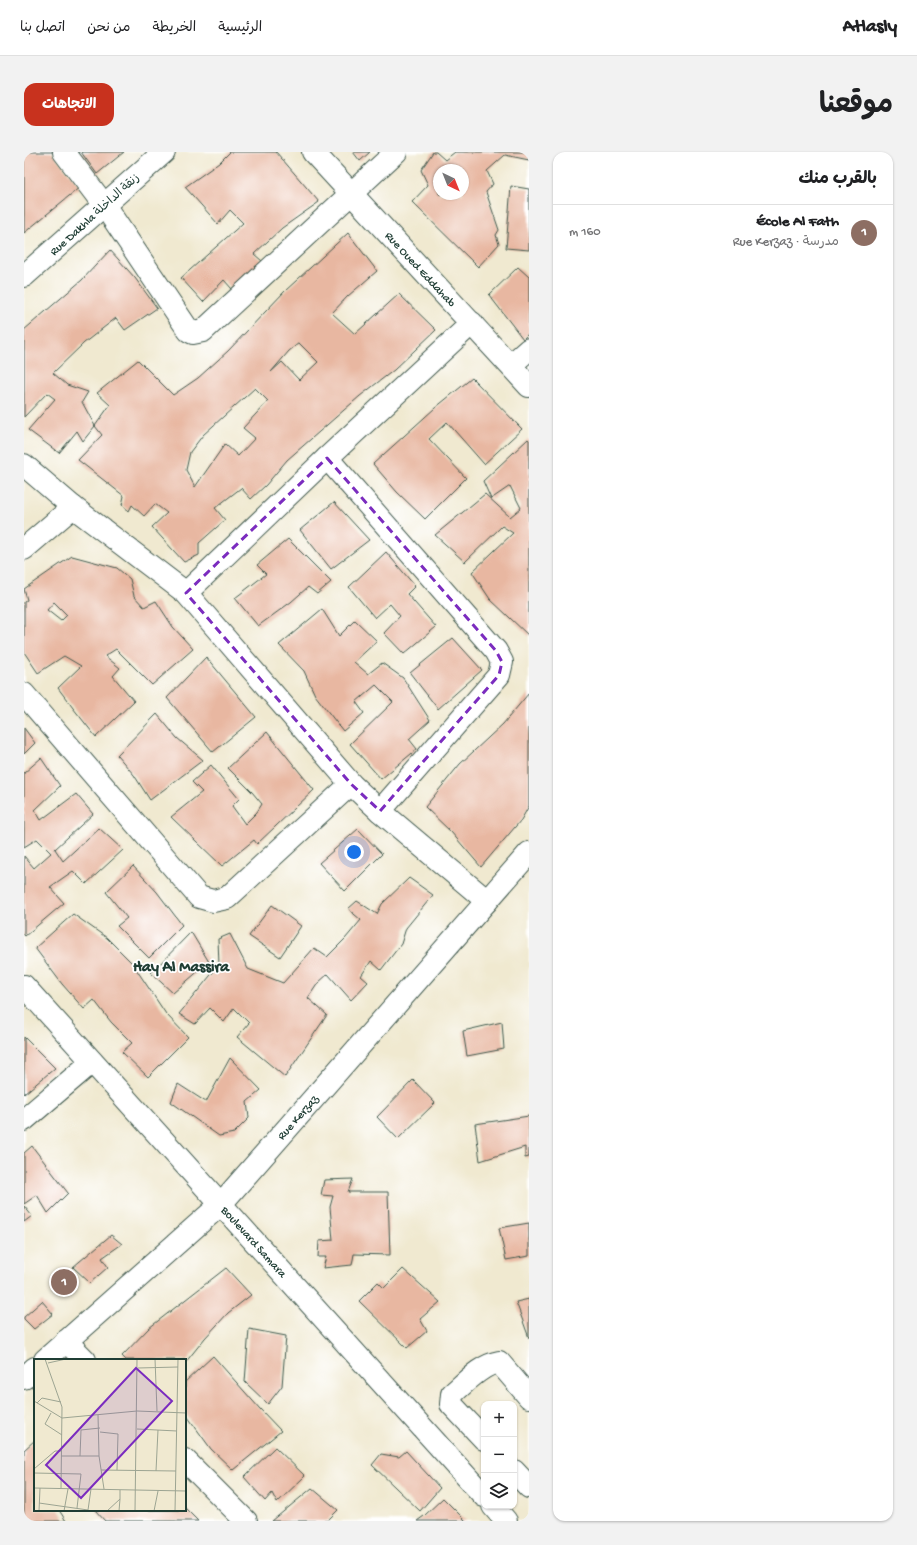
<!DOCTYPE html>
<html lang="ar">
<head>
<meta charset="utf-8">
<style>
  body { margin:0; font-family:"Gochi Hand","Playpen Sans Arabic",sans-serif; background:#f2f2f2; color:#202124; direction:rtl }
  .controls { position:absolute; right:12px; bottom:12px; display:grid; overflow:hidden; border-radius:8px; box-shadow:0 1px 3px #0004 }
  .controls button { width:36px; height:36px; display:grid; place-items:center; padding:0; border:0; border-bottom:1px solid #e0e0e0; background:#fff; color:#202124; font:20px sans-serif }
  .compass { position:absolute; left:409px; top:12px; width:36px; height:36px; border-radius:50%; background:#fff; box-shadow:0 1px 3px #0004; rotate:137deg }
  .you { position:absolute; left:330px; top:700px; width:14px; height:14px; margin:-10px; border:3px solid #fff; border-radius:50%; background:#1a73e8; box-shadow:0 0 0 6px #1a73e833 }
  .badge { display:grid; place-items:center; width:26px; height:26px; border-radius:50%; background:#c8321e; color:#fff; font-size:13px; font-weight:700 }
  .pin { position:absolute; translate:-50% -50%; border:2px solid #fff; box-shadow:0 1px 4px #0006 }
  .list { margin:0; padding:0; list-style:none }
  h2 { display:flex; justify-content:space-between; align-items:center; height:52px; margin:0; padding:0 16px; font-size:17px }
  h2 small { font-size:13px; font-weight:400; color:#757577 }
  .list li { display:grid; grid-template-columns:26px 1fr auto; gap:12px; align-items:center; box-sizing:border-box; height:56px; padding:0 16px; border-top:1px solid #e0e0e0 }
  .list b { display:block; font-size:15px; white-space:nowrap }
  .list p { margin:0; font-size:13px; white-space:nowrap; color:#757577 }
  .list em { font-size:13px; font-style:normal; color:#757577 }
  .icon { flex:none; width:22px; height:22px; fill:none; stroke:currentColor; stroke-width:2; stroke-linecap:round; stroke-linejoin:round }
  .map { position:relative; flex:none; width:505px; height:1369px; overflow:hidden; direction:ltr; border-radius:12px }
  header { display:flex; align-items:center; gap:24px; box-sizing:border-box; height:56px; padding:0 20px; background:#fff; border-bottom:1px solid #e0e0e0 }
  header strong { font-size:19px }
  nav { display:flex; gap:22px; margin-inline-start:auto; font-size:14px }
  .intro { display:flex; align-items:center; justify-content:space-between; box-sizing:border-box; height:96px; padding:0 24px }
  h1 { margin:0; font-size:28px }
  .button { padding:10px 18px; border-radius:12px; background:#c8321e; color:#fff; font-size:14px; font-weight:700 }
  main { display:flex; gap:24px; padding:0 24px }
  aside { flex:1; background:#fff; border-radius:12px; box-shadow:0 1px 3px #0004 }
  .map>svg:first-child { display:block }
  .building { fill:#e8b7a1; fill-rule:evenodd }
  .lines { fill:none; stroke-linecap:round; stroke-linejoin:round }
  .minor-casing { stroke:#3e574b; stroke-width:24 }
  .minor { stroke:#fff; stroke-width:22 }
  .marked { fill:none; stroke:#7b2cbf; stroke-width:3; stroke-dasharray:8 5; stroke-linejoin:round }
  .labels { text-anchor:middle; stroke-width:3.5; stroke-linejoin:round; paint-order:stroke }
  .street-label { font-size:12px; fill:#1f3d34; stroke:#fff }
  .district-label { font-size:16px; font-weight:bold; fill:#1f3d34; stroke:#fff }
  .inset-road { fill:none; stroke:#9ca492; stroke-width:1 }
  .view { fill:#7b2cbf; fill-opacity:0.15; stroke:#7b2cbf; stroke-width:2 }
  .inset-edge { fill:none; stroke:#1f3d34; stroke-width:2 }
</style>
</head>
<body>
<header>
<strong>Atlasly</strong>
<nav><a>الرئيسية</a><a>الخريطة</a><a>من نحن</a><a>اتصل بنا</a></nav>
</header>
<div class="intro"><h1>موقعنا</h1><a class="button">الاتجاهات</a></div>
<main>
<aside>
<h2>بالقرب منك<small></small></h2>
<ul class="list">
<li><span class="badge" style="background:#8d6e63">1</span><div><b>École Al Fath</b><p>مدرسة · Rue Kerzaz</p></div><em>160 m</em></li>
</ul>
</aside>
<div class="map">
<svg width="505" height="1369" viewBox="0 0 505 1369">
  <rect width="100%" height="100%" fill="#fff"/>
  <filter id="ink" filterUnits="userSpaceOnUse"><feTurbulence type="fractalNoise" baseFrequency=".025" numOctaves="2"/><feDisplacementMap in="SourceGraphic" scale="8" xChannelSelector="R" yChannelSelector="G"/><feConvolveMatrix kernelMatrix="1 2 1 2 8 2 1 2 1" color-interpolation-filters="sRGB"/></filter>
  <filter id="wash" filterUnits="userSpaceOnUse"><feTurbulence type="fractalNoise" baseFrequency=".012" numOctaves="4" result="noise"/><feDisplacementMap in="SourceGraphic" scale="16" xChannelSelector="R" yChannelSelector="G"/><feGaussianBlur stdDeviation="0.9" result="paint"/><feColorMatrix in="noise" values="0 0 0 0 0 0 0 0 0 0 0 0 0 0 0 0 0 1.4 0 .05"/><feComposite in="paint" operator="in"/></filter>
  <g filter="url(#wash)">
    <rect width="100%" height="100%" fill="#f0e9d0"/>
    <g id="blocks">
      <path class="building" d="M0 0H28L56 35 0 81Z
        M57 0H100L73 22Z
        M206 0H252L295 50 258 76 230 102 238 109 208 137 200 128 179 150 157 126 219 71 206 58 194 72 161 35 195 11Z
        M329 0H346L336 9Z
        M409 0H412L421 8 431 0H505V8L481 3 463 19 469 32 462 40 475 78 472 83 475 92 454 115 388 50 404 33 397 18ZM415 18H439V42H415Z
        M487 34 505 37V98L482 96Z
        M324 81 353 119 324 144 308 161 331 182 375 142 412 178 370 218 336 244 263 308 242 333 227 347 217 336 191 356 201 368 175 391V403L160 410 128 375 143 361 131 352 120 364 108 353 105 359 98 353 100 344 54 308 78 283 71 274 86 253 73 241 114 208 149 243 174 226 204 199 261 139ZM275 191 294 210 275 228 258 210 247 220 265 199ZM231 236 244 249 219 276 231 286 214 304 201 292 171 335 162 318 166 300 179 283Z
        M86 98 111 126 133 156 101 178 92 166 60 191 29 221 43 233 64 240 58 250 71 274 59 289 53 279 35 301 4 278 31 247 23 241 0 265V178L58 128Z
        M494 115 505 125V181L499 187 465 143Z
        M448 226 498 277 460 312 423 270 405 287 442 326 401 367 373 340 349 312 411 256Z
        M504 287 505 288V484L466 447 448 420 489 381 478 374 441 410 411 383 461 342 486 365 497 356 486 334 467 347 459 329Z
        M310 350 345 388 307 417 276 378Z
        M264 387 307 430 293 442 284 435 267 450 234 474 211 446 242 422 233 413Z
        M362 400 391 434 383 442 412 475 380 502 360 481 376 464 366 452 351 466 325 435Z
        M48 404 93 416 106 427 110 444 120 455 132 449 149 475 169 497 128 533 92 497 81 504 96 516 89 524 110 549 72 585 49 556 34 536 57 514 40 504 14 521 0 500V450L3 448 0 437ZM30 450 43 463 37 469 23 458Z
        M298 457 315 484 331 468 353 489 330 510 344 522 358 511 379 526 406 568 385 587 393 597 357 627 326 592 369 550 352 533 332 550 340 561 319 579 291 543 280 519 255 493Z
        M429 486 458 518 414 557 386 521Z
        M182 505 232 565 189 600 143 546Z
        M505 541V654L497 668 457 715 427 680 401 655 436 612 479 572Z
        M133 562 153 586 179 608 126 648 110 623 93 603Z
        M0 576 11 591 0 602Z
        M243 580 290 638 233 692 230 688 198 714 147 665 178 640 168 630 187 613 215 647 208 654 221 672 233 660 238 652 228 640 204 616Z
        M17 606 36 634 11 658 17 668 52 642 69 662 31 697 39 709 75 676 99 698 62 732 49 719 26 735 40 751 1 784 0 783V704L10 716 27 701 13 687 0 695V621Z
        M334 677 358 702 321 739 295 711Z
        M109 714 133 740 158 773 125 806 93 774 103 766 82 740Z
        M385 726 409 743 382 776 377 792 357 818 347 809 337 824 344 830 327 848 304 822 294 831 284 846 303 863 261 925 213 885 225 871 210 856 200 870 186 856 171 872 155 862 195 813 194 787 206 782 224 817 259 831 290 796 303 805 321 787 337 768 324 757 333 749 353 762 358 752Z
        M248 753 277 774 256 805 225 784Z
        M49 762 83 786 108 811 142 862 164 885 124 925 98 900 108 891 87 870 70 848 60 857 38 832 11 796Z
        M167 780 185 810 149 841 127 821Z
        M478 870 480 897 443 904 439 879Z
        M0 885 31 916 0 942Z
        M206 906 237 938 223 950 225 966 210 981 195 984 147 950 154 932 182 950Z
        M389 928 411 951 374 987 353 965Z
        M505 964V1005L501 1006V995L456 1009 451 972Z
        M8 994 44 1041 24 1061 13 1043 0 1052V1001Z
        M329 1027 324 1040H364L366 1103 330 1102 328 1113 299 1116 302 1105H294L295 1089 309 1088 306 1055 309 1044 297 1043 300 1028Z
        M0 1054 8 1064 0 1070Z
        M505 1071V1104L482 1108 475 1076Z
        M87 1083 98 1092 78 1106 84 1115 66 1131 49 1115Z
        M202 1116 227 1143 204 1161 181 1186 161 1211V1208H102L98 1204 125 1176Z
        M379 1117 416 1150 396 1167 403 1179 383 1196 335 1149 354 1130 360 1136Z
        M505 1147V1186L492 1150Z
        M18 1149 29 1162 10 1177 0 1167V1165Z
        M225 1177 262 1184 258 1234 244 1252 221 1230Z
        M189 1204 236 1257 257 1279 209 1318 187 1297 161 1261V1230Z
        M11 1288V1358H35L42 1369H0V1298Z
        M251 1295 281 1324 253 1351 248 1341 241 1349 220 1325Z
        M382 1299 416 1336 396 1359 348 1313 357 1302 375 1305Z
        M288 1336 314 1358 303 1369H248Z
        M419 1346 442 1369H393L400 1364Z
        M161 1356 174 1369H81L71 1358H161Z"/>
    </g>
  </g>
  <g filter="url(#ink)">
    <use href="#blocks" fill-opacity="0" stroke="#3e574b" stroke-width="1"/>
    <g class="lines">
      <g class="minor-casing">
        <g id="minor">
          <path d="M40 0 80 53 165 179 169 181 179 179 372 0"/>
          <path id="s1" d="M289 0 505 234"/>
          <path d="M0 124 140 0"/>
          <path d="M487 213 505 197"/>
          <path d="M303 306 472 499 478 510 475 523 356 659"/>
          <path d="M0 313 49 355 162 441 327 632 356 659 463 749"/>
          <path d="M0 397 49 355"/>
          <path d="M162 441 303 306 448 171"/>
          <path d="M0 542 175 745 189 749 203 746 327 632"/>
          <path id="s2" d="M0 834 460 1344"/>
          <path d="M0 968 68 910"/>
          <path d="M42 1189 61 1208"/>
          <path id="s3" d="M21 1208 196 1053 505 701"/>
          <path d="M0 1226 11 1216"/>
          <path d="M460 1287 427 1252 428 1242C442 1230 457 1213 475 1210L505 1245"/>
          <path d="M161 1308 222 1369"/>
          <path d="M490 1319 505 1335"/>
          <path d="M469 1354 482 1369"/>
        </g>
      </g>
      <use href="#minor" class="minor"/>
    </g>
  </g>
  <path class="marked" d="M303 306 472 499 478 510 475 523 356 659 327 632 162 441Z"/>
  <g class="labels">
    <g class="street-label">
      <text transform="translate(70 62) rotate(-42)" y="4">Rue Dakhla زنقة الداخلة</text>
      <text dy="4" stroke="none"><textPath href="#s1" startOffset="159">Rue Oued Eddahab</textPath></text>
      <text dy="4" stroke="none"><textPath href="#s3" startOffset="351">Rue Kerzaz</textPath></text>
      <text dy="4" stroke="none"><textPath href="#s2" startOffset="344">Boulevard Samara</textPath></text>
    </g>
    <g class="district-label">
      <text x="157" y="819">Hay Al Massira</text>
    </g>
  </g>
  <g transform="translate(10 1207)">
    <rect width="152" height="152" fill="#f0e9d0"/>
    <path class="inset-road" d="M11 0 28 48 27 129M121 0 123 52M14 4 32 0M104 9 144 8M0 42 28 59 103 52 152 54M3 44 8 39 27 43M17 54 11 65 28 76M64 56 65 97 70 130M103 70 143 72M66 73 84 75 83 111M27 97H65M46 97 47 71 66 69M0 110 21 92H27M67 111 142 112M122 112 124 71M0 114 47 115 43 149M0 129 152 132M5 144 54 151M54 151 57 130M5 152 6 129M30 152 34 130M73 152 86 140V131M85 152 86 140M101 152 103 0M120 152 124 132M141 152 144 0"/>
    <path class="view" d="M102 9 138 42 47 139 12 106Z"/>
    <rect width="152" height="152" class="inset-edge"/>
  </g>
</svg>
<div class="controls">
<button>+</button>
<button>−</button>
<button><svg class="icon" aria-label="layers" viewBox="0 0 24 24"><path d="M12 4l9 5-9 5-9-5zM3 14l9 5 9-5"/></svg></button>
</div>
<svg class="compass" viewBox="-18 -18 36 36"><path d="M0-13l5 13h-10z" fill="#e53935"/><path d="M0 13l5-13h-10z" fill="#757577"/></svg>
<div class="you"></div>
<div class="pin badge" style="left:40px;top:1130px;background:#8d6e63">1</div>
</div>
</main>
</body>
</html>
